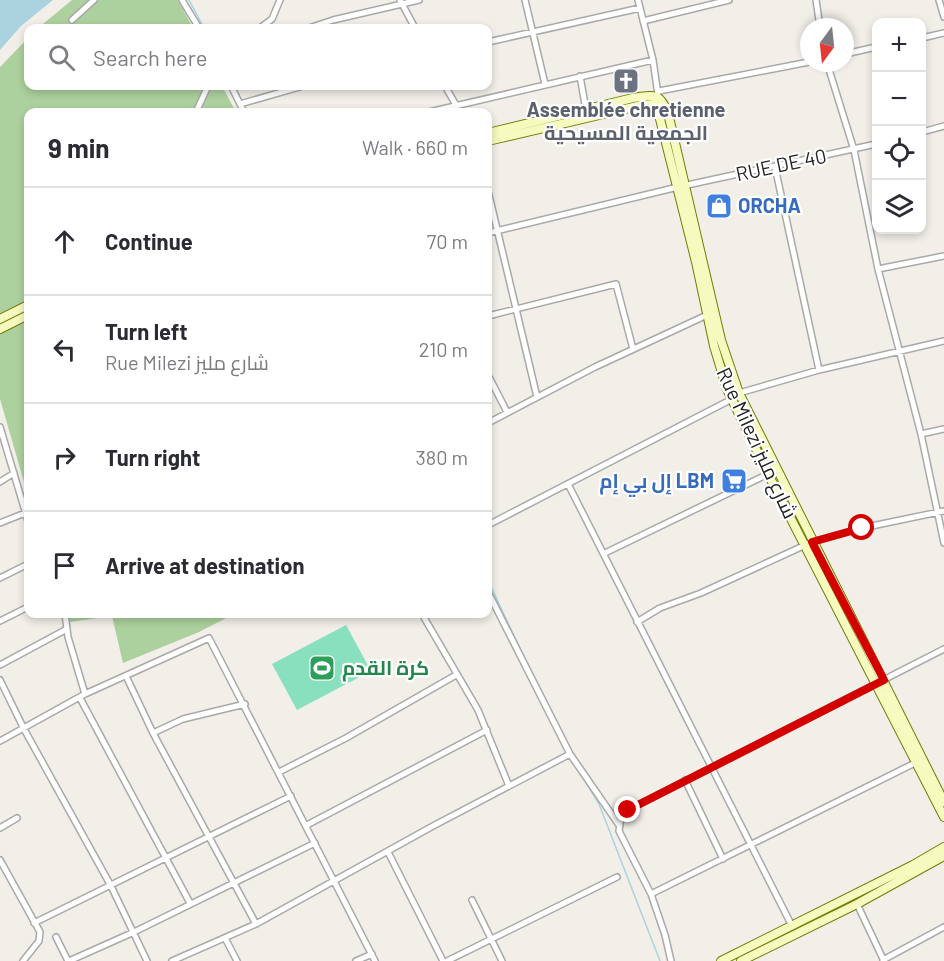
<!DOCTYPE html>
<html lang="en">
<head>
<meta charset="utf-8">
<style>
  body { margin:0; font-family:Barlow,Cairo,sans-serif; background:#f2f2f3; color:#2b2b33 }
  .controls { position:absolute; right:18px; top:18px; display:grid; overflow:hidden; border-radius:12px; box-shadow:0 3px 9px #0003 }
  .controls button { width:54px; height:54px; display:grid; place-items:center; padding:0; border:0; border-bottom:2px solid #e1e1e2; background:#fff; color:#2b2b33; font:30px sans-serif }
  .compass { position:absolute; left:800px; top:18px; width:54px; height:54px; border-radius:50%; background:#fff; box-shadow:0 3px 9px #0003; rotate:195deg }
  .stop { position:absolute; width:18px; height:18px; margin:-14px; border:4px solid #d40000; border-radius:50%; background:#fff }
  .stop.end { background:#d40000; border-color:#fff; box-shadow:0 2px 6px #0008 }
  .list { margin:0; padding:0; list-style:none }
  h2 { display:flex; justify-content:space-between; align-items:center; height:78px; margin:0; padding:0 24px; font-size:26px }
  h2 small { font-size:20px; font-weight:400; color:#7c7c81 }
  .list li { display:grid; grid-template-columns:39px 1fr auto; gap:18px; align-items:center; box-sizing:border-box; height:108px; padding:0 24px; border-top:2px solid #e1e1e2 }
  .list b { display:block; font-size:22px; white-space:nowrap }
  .list p { margin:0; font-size:20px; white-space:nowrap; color:#7c7c81 }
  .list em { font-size:20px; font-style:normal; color:#7c7c81 }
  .icon { flex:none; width:33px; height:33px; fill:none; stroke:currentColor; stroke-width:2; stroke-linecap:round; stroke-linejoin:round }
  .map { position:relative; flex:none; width:944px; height:961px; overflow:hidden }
  .search { position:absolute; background:#fff; box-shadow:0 3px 9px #0003; left:24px; top:24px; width:468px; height:66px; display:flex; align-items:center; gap:15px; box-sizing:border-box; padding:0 21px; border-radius:12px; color:#7c7c81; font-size:22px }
  .panel { position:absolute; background:#fff; box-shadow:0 3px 9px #0003; left:24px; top:108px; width:468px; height:510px; border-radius:12px }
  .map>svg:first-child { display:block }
  .forest { fill:#add19e }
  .pitch { fill:#88e0be }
  .water { fill:#aad3df }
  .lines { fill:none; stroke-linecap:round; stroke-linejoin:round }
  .stream { stroke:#aad3df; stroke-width:1.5 }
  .street-casing { stroke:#a9a9a9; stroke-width:8 }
  .secondary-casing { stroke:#707d05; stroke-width:10 }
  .street { stroke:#fff; stroke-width:5 }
  .secondary { stroke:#f7fabf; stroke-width:8 }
  .route { stroke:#d40000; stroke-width:8 }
  .labels { text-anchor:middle; stroke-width:4.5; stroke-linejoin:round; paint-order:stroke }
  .worship-label { font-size:20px; font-weight:bold; fill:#5b616d; stroke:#fff }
  .street-label { font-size:20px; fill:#222; stroke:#fff }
  .shop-label { font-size:20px; font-weight:bold; fill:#366cbe; stroke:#fff; text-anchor:start }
  .leisure-label { font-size:20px; font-weight:bold; fill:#27864d; stroke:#fff; text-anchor:start }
</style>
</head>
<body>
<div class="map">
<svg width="944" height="961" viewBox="0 0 944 961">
  <rect width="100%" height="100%" fill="#f2efe9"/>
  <path class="forest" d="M72 0H178L193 28H38Z
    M28 38V86H222L236 112H28V496L0 399V67Z
    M68 614H234L199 632 123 663 112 616 70 622Z"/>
  <path class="pitch" d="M346 625 371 671 297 710 272 664Z"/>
  <path class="water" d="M0 0H53L21 26 0 50Z"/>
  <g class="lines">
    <path class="stream" d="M189 0 204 28
      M488 580 526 662
      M584 779 599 804 660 961"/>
    <g class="street-casing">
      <path id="street" d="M182 0 199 28
        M400 0 415 28
        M525 0 545 84
        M638 0 653 60 658 95
        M816 0 820 27
        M939 0 944 17
        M72 20 94 0
        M643 21 729 0
        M260 28 272 19 280 0
        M309 28 333 20 419 0
        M922 38 944 33
        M488 42 640 8
        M845 54 876 47
        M827 63 854 150 878 269 921 434 944 543
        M580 76 586 110
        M231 86 244 112
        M445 86 460 112
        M659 91 809 62
        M240 104 303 86
        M196 112 208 86
        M429 112 653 60
        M922 132 944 126
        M775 167 819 370
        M488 191 537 397
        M488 233 678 187 876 144
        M878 269 944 256
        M488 316 616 284 633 349
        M488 375 507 412
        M488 423 595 367 707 315
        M0 427 28 521
        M921 434 944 429
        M0 482 14 473
        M568 484 792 926
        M0 523 25 513
        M488 525 734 398 739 393 819 370 944 341
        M605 553 768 474
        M0 578 28 564
        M488 592 570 754 619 825
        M65 614 68 637 85 694
        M422 614 478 710 509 786
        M0 621 28 607
        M637 622 660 608 701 593 812 542 862 528 944 511
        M0 665 67 629
        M126 676 153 733 256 924
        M0 680 24 729 111 886 147 961
        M80 698 190 903
        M153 733 183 719 245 704
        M0 741 85 694 209 638 375 961
        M279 772 346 738 456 675
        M685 780 723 859
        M307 825 487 730
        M0 828 17 818
        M388 852 443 961
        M0 860 40 932 39 941 23 961
        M651 894 917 762
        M472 900 502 961
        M857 904 884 961
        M34 923 291 796
        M56 937 68 961
        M225 938 237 961
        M883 960 944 927
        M69 961 134 932 315 843
        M172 961 256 924 433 826 570 754
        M356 961 372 954
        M447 961 617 877
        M671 961 665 935 651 894 619 831 621 817 628 810 944 649"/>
    </g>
    <g class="secondary-casing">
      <path id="secondary" d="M488 133 633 98C653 95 660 92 668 113L721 340 739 393 944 802
        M488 141 642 105 654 104 657 107 696 262 714 346 727 389 768 474 944 817
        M0 319 28 305
        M0 329 28 315
        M721 961 913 865 944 847
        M741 961 857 904 944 856"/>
    </g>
    <use href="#street" class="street"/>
    <use href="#secondary" class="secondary"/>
  </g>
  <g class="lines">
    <path class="route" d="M628 810 884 680 812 542 862 528"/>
  </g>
  <defs>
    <g id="church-square" transform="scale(1.35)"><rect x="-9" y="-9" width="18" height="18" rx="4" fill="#6b7280" stroke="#fff"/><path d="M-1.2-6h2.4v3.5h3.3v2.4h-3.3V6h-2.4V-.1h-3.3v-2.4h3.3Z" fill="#fff"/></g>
    <g id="shop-square" transform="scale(1.35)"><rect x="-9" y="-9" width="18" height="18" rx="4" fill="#3f7fe0" stroke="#fff"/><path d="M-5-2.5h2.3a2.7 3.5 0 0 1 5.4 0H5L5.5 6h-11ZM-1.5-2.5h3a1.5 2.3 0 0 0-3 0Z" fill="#fff"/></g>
    <g id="supermarket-square" transform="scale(1.35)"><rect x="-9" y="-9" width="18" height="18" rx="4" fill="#3f7fe0" stroke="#fff"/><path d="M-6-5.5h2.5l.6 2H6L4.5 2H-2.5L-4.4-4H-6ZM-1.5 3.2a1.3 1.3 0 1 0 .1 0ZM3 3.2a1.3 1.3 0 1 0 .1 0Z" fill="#fff"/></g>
    <g id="stadium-square" transform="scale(1.35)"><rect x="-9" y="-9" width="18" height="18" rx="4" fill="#2e9e5b" stroke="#fff"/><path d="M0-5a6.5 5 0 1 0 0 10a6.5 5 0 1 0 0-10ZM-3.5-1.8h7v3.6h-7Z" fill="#fff"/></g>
  </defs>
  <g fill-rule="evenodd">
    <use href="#church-square" x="626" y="81"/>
    <use href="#shop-square" x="719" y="206"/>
    <use href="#supermarket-square" x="734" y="481"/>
    <use href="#stadium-square" x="322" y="668"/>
  </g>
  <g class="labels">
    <g class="worship-label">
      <text x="626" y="117">Assemblée chretienne<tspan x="626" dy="23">الجمعية المسيحية</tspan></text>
    </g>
    <g class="street-label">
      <text transform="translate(781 165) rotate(-12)" y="7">RUE DE 40</text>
      <text transform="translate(757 443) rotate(65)" y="7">Rue Milezi شارع مليز</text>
    </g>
    <g class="shop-label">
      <text x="738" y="213">ORCHA</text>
      <text x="714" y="488" text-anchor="end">إل بي إم LBM</text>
    </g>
    <g class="leisure-label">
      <text x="342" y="675">كرة القدم</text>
    </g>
  </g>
</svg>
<div class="controls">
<button>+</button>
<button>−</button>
<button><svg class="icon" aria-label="locate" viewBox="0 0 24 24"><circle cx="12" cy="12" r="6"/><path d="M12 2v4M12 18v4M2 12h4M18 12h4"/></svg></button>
<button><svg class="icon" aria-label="layers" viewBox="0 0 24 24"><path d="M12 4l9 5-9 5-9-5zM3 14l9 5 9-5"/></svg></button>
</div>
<svg class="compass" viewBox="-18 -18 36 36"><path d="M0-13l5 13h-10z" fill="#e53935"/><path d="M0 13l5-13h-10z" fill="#7c7c81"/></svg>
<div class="stop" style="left:862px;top:528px"></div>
<div class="stop end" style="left:628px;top:810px"></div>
<div class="search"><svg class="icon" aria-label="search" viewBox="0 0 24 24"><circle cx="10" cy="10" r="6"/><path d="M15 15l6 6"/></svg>Search here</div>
<section class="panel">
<h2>9 min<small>Walk · 660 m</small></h2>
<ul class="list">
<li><svg class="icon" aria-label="ahead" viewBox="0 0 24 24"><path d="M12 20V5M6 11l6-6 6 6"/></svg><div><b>Continue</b></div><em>70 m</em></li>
<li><svg class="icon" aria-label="left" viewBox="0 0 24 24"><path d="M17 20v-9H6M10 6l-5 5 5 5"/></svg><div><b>Turn left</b><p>Rue Milezi شارع مليز</p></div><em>210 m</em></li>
<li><svg class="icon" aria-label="right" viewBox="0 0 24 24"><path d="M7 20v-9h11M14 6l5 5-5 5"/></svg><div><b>Turn right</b></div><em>380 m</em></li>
<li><svg class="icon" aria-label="arrive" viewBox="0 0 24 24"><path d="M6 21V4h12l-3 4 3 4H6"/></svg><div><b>Arrive at destination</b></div></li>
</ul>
</section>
</div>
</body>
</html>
